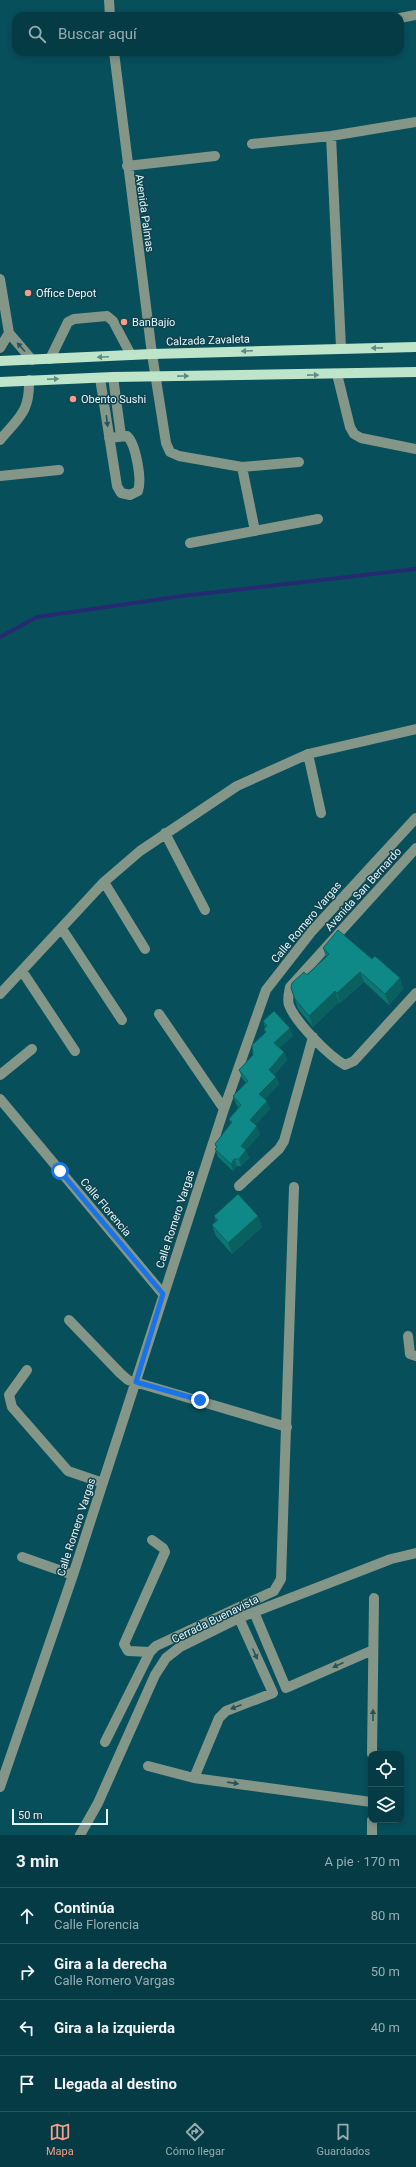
<!DOCTYPE html>
<html lang="es">
<head>
<meta charset="utf-8">
<style>
  body { margin:0; font-family:Roboto,sans-serif; background:#13464f; color:#f1f3f6 }
  .controls { position:absolute; right:12px; bottom:12px; display:grid; overflow:hidden; border-radius:8px; box-shadow:0 2px 6px #0003 }
  .controls button { width:36px; height:36px; display:grid; place-items:center; padding:0; border:0; border-bottom:1px solid #26555d; background:#053b44; color:#f1f3f6; font:20px sans-serif }
  .scale { position:absolute; left:12px; bottom:10px; width:96px; box-sizing:border-box; padding-left:4px; border:2px solid #e0f8fe; border-top:0; font-size:11px; line-height:14px; white-space:nowrap; color:#e0f8fe; -webkit-text-stroke:3px #12424c; paint-order:stroke }
  .stop { position:absolute; width:12px; height:12px; margin:-9px; border:3px solid #1a73e8; border-radius:50%; background:#fff }
  .stop.end { background:#1a73e8; border-color:#fff; box-shadow:0 1px 4px #0008 }
  .list { margin:0; padding:0; list-style:none }
  h2 { display:flex; justify-content:space-between; align-items:center; height:52px; margin:0; padding:0 16px; font-size:17px }
  h2 small { font-size:13px; font-weight:400; color:#97adb2 }
  .list li { display:grid; grid-template-columns:26px 1fr auto; gap:12px; align-items:center; box-sizing:border-box; height:56px; padding:0 16px; border-top:1px solid #26555d }
  .list b { display:block; font-size:15px; white-space:nowrap }
  .list p { margin:0; font-size:13px; white-space:nowrap; color:#97adb2 }
  .list em { font-size:13px; font-style:normal; color:#97adb2 }
  .icon { flex:none; width:22px; height:22px; fill:none; stroke:currentColor; stroke-width:2; stroke-linecap:round; stroke-linejoin:round }
  .map { position:relative; flex:none; width:416px; height:1835px; overflow:hidden }
  .search { position:absolute; background:#053b44; box-shadow:0 2px 6px #0003; left:12px; right:12px; top:12px; height:44px; display:flex; align-items:center; gap:10px; box-sizing:border-box; padding:0 14px; border-radius:12px; color:#97adb2; font-size:15px }
  .sheet { height:276px; background:#053b44 }
  nav { display:flex; justify-content:space-around; align-items:center; box-sizing:border-box; height:56px; border-top:1px solid #26555d; background:#053b44; font-size:11px; color:#97adb2 }
  nav a { display:grid; justify-items:center; gap:2px }
  nav .on { color:#f49e8a }
  .map>svg:first-child { display:block }
  .lines { fill:none; stroke-linecap:round; stroke-linejoin:round }
  .stream { stroke:#242b71; stroke-width:4 }
  .minor { stroke:#839688; stroke-width:10 }
  .major { stroke:#bee5c9; stroke-width:10 }
  .wall { fill:#0d7675 }
  .shaded-wall { fill:#0a605f }
  .building { fill:#0f8988; stroke:#0a605f }
  .oneway { fill:#295358 }
  .oneway2 { fill:#5f8b84 }
  .route { stroke:#1a73e8; stroke-width:5 }
  .poi-dot { fill:#f49e8a; stroke:#12424c; stroke-width:1.5 }
  .labels { text-anchor:middle; stroke-width:3; stroke-linejoin:round; paint-order:stroke }
  .street-label { font-size:11px; fill:#e0f8fe; stroke:#12424c }
  .poi-label { font-size:11px; fill:#e0f8fe; stroke:#12424c; text-anchor:start }
</style>
</head>
<body>
<div class="map">
<svg width="416" height="1835" viewBox="0 0 416 1835">
  <rect width="100%" height="100%" fill="#074f5b"/>
  <g class="lines">
    <path class="stream" d="M0 637 37 617 182 596 416 569"/>
    <path class="minor" d="M109 0 110 16
      M400 18 416 15
      M114 52 152 354 166 443 170 452 179 456 242 467 299 462
      M331 136 341 348
      M252 144 331 136 416 122
      M127 166 215 156
      M0 279 9 333 32 360
      M0 348 9 333
      M50 359 68 322 74 319 107 316 113 321 131 355
      M337 374 350 427 354 434 361 438 416 449
      M113 377 121 436
      M100 378 117 486 121 493 130 495 138 491C142 480 136 444 127 436L109 438
      M0 440C19 417 30 412 29 380
      M242 467 255 531
      M0 476 59 470
      M190 543 318 519
      M308 754 321 813
      M165 833 205 910
      M416 848 290 987C289 993 287 999 289 1005 296 1023 329 1056 345 1065L354 1061 416 993
      M104 882 145 949
      M62 929 122 1020
      M22 971 75 1051
      M0 994 104 882 140 851 237 786 308 754 416 729
      M159 1014 224 1109
      M0 1075 32 1049
      M0 1099 163 1294
      M239 1186 279 1149 284 1141 313 1037
      M69 1320 120 1373 128 1380 287 1427
      M408 1336 410 1354 416 1356
      M27 1370 9 1395 12 1407 68 1471 103 1483
      M22 1557 73 1575
      M254 1612 286 1688 373 1650
      M150 1652 128 1651 124 1644 165 1552 163 1548 152 1540
      M105 1742 150 1652 156 1646 274 1591 281 1579 294 1187
      M372 1754 374 1598
      M148 1766 194 1778 371 1802
      M194 1778 219 1718 226 1711 273 1693 239 1618
      M0 1787 73 1575 224 1109 266 990 312 931 416 818
      M372 1820V1835
      M80 1835 98 1803 155 1675 166 1658 180 1647 239 1618 391 1559 416 1553"/>
    <path class="major" d="M0 361 152 354 416 347
      M0 382 113 377 416 372"/>
  </g>
  <path class="wall" d="M323 948 372 959 400 978 403 989 389 1005 364 982 340 1003 339 1002 313 1027 298 1009 291 988 326 957Z
    M263 1021 293 1036 279 1048 284 1052 287 1060 274 1075 276 1077 279 1084 265 1099 270 1109 255 1125 260 1134 246 1150 249 1158 241 1166H237L233 1171 218 1157 215 1149 216 1148 215 1144 231 1124 229 1119 239 1108 236 1104 233 1096 246 1083 242 1078 239 1070 253 1055 265 1033 264 1029 265 1027Z
    M214 1216 262 1227 232 1254 216 1236 212 1225 216 1221Z"/>
  <path class="shaded-wall" d="M360 972 364 982 340 1003 337 993Z
    M400 978 403 989 389 1005 385 994Z
    M335 991 339 1002 313 1027 309 1016Z
    M290 1028 293 1036 277 1050 274 1043Z
    M284 1052 287 1060 272 1077 269 1070Z
    M276 1077 279 1084 262 1102 259 1094Z
    M267 1101 270 1109 253 1127 250 1120Z
    M257 1126 260 1134 246 1150 249 1158 241 1166 239 1159 241 1146Z
    M234 1159 237 1166 233 1171 231 1164Z
    M258 1216 262 1227 232 1254 228 1243Z"/>
  <path class="building" d="M338 930 372 959 375 956 400 978 385 994 360 972 337 993 335 991 309 1016 295 999 291 988 292 983 304 972 307 975 329 954 323 948Z
    M274 1011 290 1028 274 1043 284 1052 269 1070 276 1077 259 1094 267 1101 250 1120 257 1126 241 1146 246 1150 239 1159H234L231 1164 215 1149 217 1147 215 1144 232 1122 229 1119 241 1105 233 1096 248 1081 239 1070 253 1055 252 1045 266 1032 264 1029 267 1026 263 1021Z
    M238 1194 258 1216 228 1243 212 1225 218 1220 214 1216Z"/>
  <defs><path id="oneway-solid" d="M-6-.8H1V-3.2L6.5 0L1 3.2V.8H-6Z"/></defs>
  <g class="oneway">
    <use href="#oneway-solid" transform="translate(21 347) rotate(-132)"/>
    <use href="#oneway-solid" transform="translate(107 421) rotate(83)"/>
    <use href="#oneway-solid" transform="translate(255 1654) rotate(66)"/>
    <use href="#oneway-solid" transform="translate(338 1665) rotate(156)"/>
    <use href="#oneway-solid" transform="translate(236 1707) rotate(159)"/>
    <use href="#oneway-solid" transform="translate(373 1715) rotate(-90)"/>
    <use href="#oneway-solid" transform="translate(233 1783) rotate(8)"/>
  </g>
  <g class="oneway2">
    <use href="#oneway-solid" transform="translate(377 348) rotate(179)"/>
    <use href="#oneway-solid" transform="translate(247 351) rotate(178)"/>
    <use href="#oneway-solid" transform="translate(103 357) rotate(177)"/>
    <use href="#oneway-solid" transform="translate(313 375) rotate(-1)"/>
    <use href="#oneway-solid" transform="translate(183 376) rotate(-1)"/>
    <use href="#oneway-solid" transform="translate(53 379) rotate(-2)"/>
  </g>
  <g class="lines">
    <path class="route" d="M60 1171 163 1294 136 1382 200 1400"/>
  </g>
  <g class="poi-dot">
    <circle cx="28" cy="293" r="4"/>
    <circle cx="124" cy="322" r="4"/>
    <circle cx="73" cy="399" r="4"/>
  </g>
  <g class="labels">
    <g class="street-label">
      <text transform="translate(145 213) rotate(82)" y="4">Avenida Palmas</text>
      <text transform="translate(208 340) rotate(-2)" y="4">Calzada Zavaleta</text>
      <text transform="translate(363 889) rotate(-48)" y="4">Avenida San Bernardo</text>
      <text transform="translate(306 922) rotate(-50)" y="4">Calle Romero Vargas</text>
      <text transform="translate(106 1207) rotate(50)" y="4">Calle Florencia</text>
      <text transform="translate(175 1219) rotate(-72)" y="4">Calle Romero Vargas</text>
      <text transform="translate(76 1527) rotate(-72)" y="4">Calle Romero Vargas</text>
      <text transform="translate(215 1619) rotate(-26)" y="4">Cerrada Buenavista</text>
    </g>
    <g class="poi-label">
      <text x="36" y="297">Office Depot</text>
      <text x="132" y="326">BanBajío</text>
      <text x="81" y="403">Obento Sushi</text>
    </g>
  </g>
</svg>
<div class="controls">
<button><svg class="icon" aria-label="locate" viewBox="0 0 24 24"><circle cx="12" cy="12" r="6"/><path d="M12 2v4M12 18v4M2 12h4M18 12h4"/></svg></button>
<button><svg class="icon" aria-label="layers" viewBox="0 0 24 24"><path d="M12 4l9 5-9 5-9-5zM3 14l9 5 9-5"/></svg></button>
</div>
<div class="scale">50 m</div>
<div class="stop" style="left:60px;top:1171px"></div>
<div class="stop end" style="left:200px;top:1400px"></div>
<div class="search"><svg class="icon" aria-label="search" viewBox="0 0 24 24"><circle cx="10" cy="10" r="6"/><path d="M15 15l6 6"/></svg>Buscar aquí</div>
</div>
<section class="sheet">
<h2>3 min<small>A pie · 170 m</small></h2>
<ul class="list">
<li><svg class="icon" aria-label="ahead" viewBox="0 0 24 24"><path d="M12 20V5M6 11l6-6 6 6"/></svg><div><b>Continúa</b><p>Calle Florencia</p></div><em>80 m</em></li>
<li><svg class="icon" aria-label="right" viewBox="0 0 24 24"><path d="M7 20v-9h11M14 6l5 5-5 5"/></svg><div><b>Gira a la derecha</b><p>Calle Romero Vargas</p></div><em>50 m</em></li>
<li><svg class="icon" aria-label="left" viewBox="0 0 24 24"><path d="M17 20v-9H6M10 6l-5 5 5 5"/></svg><div><b>Gira a la izquierda</b></div><em>40 m</em></li>
<li><svg class="icon" aria-label="arrive" viewBox="0 0 24 24"><path d="M6 21V4h12l-3 4 3 4H6"/></svg><div><b>Llegada al destino</b></div></li>
</ul>
</section>
<nav>
<a class="on"><svg class="icon" aria-label="map" viewBox="0 0 24 24"><path d="M3 6l6-2 6 2 6-2v14l-6 2-6-2-6 2zM9 4v14M15 6v14"/></svg>Mapa</a>
<a><svg class="icon" aria-label="directions" viewBox="0 0 24 24"><path d="M12 3l9 9-9 9-9-9zM9 14v-3h6M13 9l2 2-2 2"/></svg>Cómo llegar</a>
<a><svg class="icon" aria-label="saved" viewBox="0 0 24 24"><path d="M7 4h10v16l-5-4-5 4z"/></svg>Guardados</a>
</nav>
</body>
</html>
